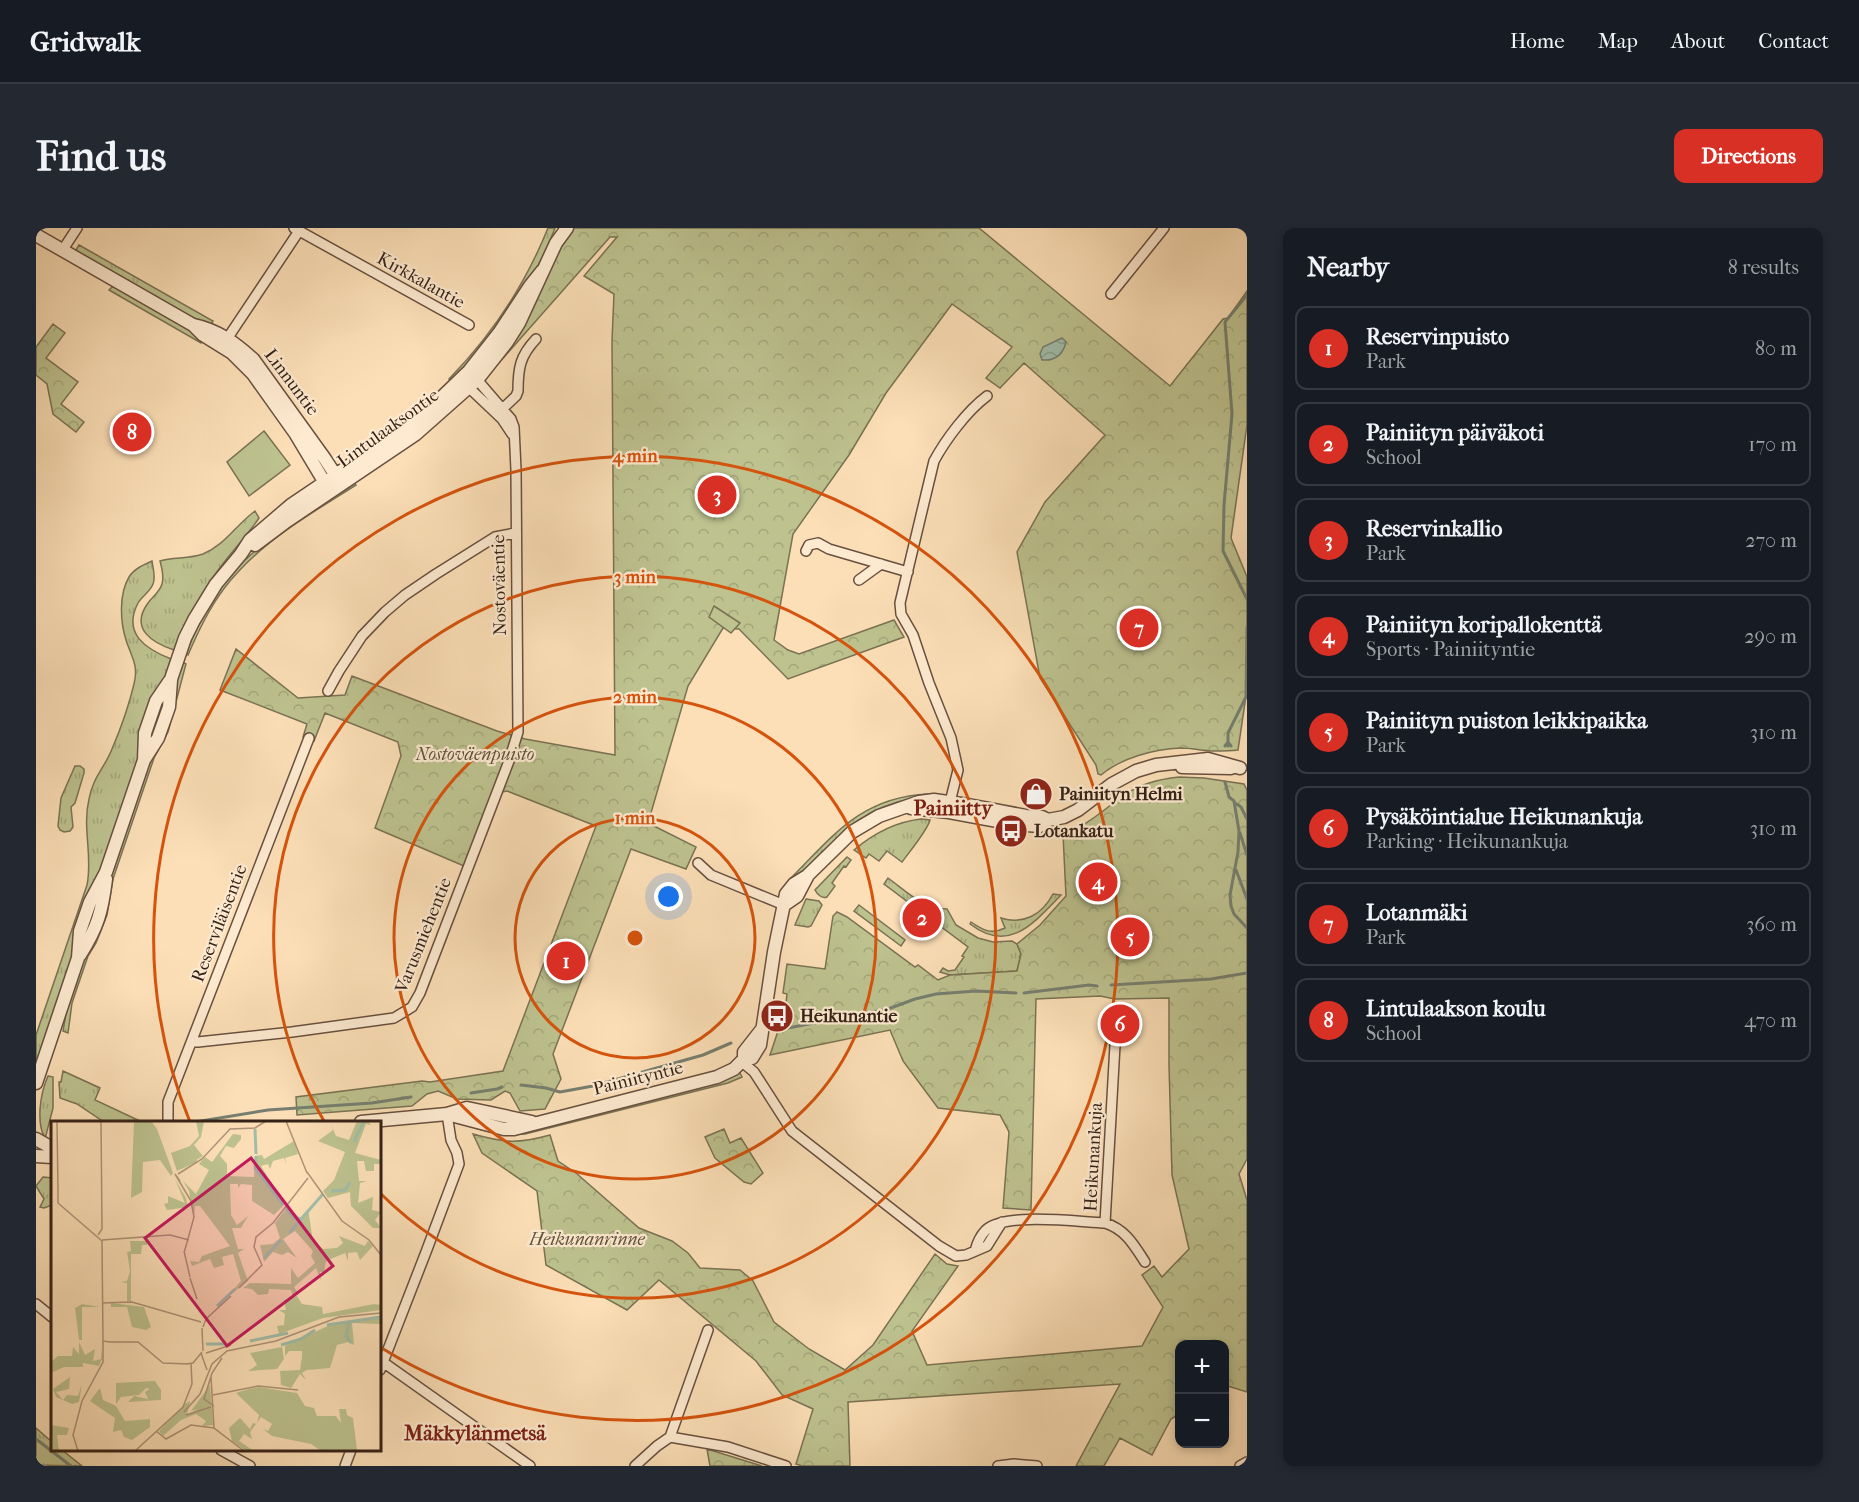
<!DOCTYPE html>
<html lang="en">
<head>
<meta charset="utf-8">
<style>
  body { margin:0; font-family:"IM FELL French Canon",serif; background:#242831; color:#f1f3f6 }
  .controls { position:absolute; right:18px; bottom:18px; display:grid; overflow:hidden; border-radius:12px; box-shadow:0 3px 9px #0003 }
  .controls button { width:54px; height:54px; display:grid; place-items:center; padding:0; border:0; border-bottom:2px solid #363941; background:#171b24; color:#f1f3f6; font:30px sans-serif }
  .you { position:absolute; left:633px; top:669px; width:21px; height:21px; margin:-15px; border:4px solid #fff; border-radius:50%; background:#1a73e8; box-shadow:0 0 0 9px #1a73e833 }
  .badge { display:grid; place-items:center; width:39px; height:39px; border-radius:50%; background:#d93025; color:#fff; font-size:20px; font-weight:700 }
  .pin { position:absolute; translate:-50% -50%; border:3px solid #fff; box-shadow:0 2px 6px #0006 }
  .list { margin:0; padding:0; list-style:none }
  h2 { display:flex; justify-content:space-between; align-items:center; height:78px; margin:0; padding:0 24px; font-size:26px }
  h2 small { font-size:20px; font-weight:400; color:#9ea1a6 }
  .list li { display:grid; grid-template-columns:39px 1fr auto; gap:18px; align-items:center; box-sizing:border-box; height:84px; margin:0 12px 12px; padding:0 12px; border:2px solid #363941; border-radius:12px }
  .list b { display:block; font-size:22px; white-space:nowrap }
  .list p { margin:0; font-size:20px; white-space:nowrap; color:#9ea1a6 }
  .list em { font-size:20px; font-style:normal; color:#9ea1a6 }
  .map { position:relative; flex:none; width:1211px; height:1238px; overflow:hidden; border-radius:12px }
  header { display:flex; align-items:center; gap:36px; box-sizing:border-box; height:84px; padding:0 30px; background:#171b24; border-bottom:2px solid #363941 }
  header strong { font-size:28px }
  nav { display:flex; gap:33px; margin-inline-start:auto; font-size:21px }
  .intro { display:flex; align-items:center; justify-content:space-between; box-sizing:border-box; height:144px; padding:0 36px }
  h1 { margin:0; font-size:42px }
  .button { padding:15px 27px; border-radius:12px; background:#d93025; color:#fff; font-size:21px; font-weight:700 }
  main { display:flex; gap:36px; padding:0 36px }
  aside { flex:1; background:#171b24; border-radius:12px; box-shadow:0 3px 9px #0003 }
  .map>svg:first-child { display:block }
  .grass { fill:url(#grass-tufts); stroke:#7a7253; stroke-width:1.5 }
  .forest { fill:url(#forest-crowns); stroke:#7a7253; stroke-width:1.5 }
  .pitch { fill:#bdc28f; stroke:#7a7253; stroke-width:1.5 }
  .water { fill:url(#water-waves); stroke:#767f6f; stroke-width:1.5 }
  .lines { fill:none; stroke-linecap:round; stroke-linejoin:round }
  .stream { stroke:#767f6f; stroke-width:3 }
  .minor-casing { stroke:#68503f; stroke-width:12 }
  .tertiary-casing { stroke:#68503f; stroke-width:15 }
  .minor { stroke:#fdead0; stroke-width:9 }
  .tertiary { stroke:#fdead0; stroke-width:12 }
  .ring { fill:none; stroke:#d6530d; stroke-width:3 }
  .labels { text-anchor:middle; stroke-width:4.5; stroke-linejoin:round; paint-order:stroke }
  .street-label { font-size:18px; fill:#362117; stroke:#fdead0 }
  .park-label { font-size:18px; font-style:italic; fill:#5e513b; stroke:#fdead0 }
  .poi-label { font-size:18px; font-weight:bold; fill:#362117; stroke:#fdead0; text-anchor:start }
  .quarter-label { font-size:21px; font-weight:bold; fill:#7a1f14; stroke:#fdead0 }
  .inset-river { fill:none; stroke:#a0bda9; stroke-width:3 }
  .inset-road { fill:none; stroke:#ad9377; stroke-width:1.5 }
  .view { fill:#c2185b; fill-opacity:0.15; stroke:#c2185b; stroke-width:3 }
  .inset-edge { fill:none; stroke:#362117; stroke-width:3 }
  .centre { fill:#d6530d; stroke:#fdead0; stroke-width:3 }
  .ring-label { font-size:18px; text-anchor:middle; font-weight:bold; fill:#d6530d; stroke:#fdead0; stroke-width:4.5; stroke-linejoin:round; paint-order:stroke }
</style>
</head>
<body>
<header>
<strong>Gridwalk</strong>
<nav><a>Home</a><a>Map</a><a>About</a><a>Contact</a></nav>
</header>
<div class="intro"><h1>Find us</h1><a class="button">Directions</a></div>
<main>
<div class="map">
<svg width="1211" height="1238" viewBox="0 0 1211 1238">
  <defs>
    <pattern id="grass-tufts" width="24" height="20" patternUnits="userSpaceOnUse" patternTransform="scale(1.5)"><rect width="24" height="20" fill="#bdc28f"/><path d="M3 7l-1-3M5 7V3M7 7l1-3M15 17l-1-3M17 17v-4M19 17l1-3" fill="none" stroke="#a3a67b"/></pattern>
    <pattern id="forest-crowns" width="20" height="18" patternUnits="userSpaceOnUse" patternTransform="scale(1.5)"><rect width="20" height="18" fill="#bdc28f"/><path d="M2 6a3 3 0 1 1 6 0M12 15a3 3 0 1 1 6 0" fill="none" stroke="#a3a67b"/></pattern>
    <pattern id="water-waves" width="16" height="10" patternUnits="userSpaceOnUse" patternTransform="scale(1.5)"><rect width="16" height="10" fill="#a0bda9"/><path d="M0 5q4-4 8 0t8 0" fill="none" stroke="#8aa291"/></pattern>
  </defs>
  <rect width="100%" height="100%" fill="#fcdfb7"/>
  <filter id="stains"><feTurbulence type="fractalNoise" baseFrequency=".00333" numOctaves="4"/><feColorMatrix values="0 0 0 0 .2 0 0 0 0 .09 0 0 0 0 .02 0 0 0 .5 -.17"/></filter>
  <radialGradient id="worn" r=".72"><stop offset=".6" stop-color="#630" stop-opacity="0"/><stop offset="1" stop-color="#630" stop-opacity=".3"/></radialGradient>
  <path class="grass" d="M512 0H519C498 59 455 107 416 154L413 151C456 107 489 57 512 0Z
    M43 17 177 93 175 97 153 88 44 26 40 22Z
    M76 59H79L138 92 167 111 165 115 73 62Z
    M317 253 320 257C279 283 235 308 202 344 179 368 165 397 152 427L150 425C162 396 177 366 199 342 233 306 277 281 317 253Z
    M219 283 223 290C211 308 196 323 183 341 164 366 150 393 138 422 117 415 93 401 112 375 116 369 124 364 126 356 128 349 126 340 124 333 138 329 153 331 167 326 189 317 200 297 219 283Z
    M116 333C117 341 120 349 117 356 114 364 106 368 102 375 86 406 110 421 135 431L0 837V807L51 657C57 628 46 600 53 571 57 549 69 539 76 521 85 500 93 477 98 456 103 437 95 428 90 412 84 393 83 366 93 349 98 341 107 337 116 333Z
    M146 434 150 436 132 504 118 530 77 651 71 687 60 715 52 728 36 775 32 805 27 803 31 780Z
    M39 538H44L48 541V545L39 575 35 579 37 599 34 603 28 604 24 602 22 598 25 570Z
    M892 566 893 567C869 572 846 576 826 590 800 607 780 634 755 654L753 652C797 608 825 569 892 566Z
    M885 591 894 592C891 603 874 623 866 634L851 623 843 633 833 626 830 630 818 622C838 605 859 594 885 591Z
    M811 629 815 632 810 639 808 638 796 655 799 658 791 669C786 671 781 666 779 662Z
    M852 650C870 663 887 681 911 681L920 697 942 710 957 714 976 713 981 716 985 726 981 743 914 747 904 744 907 740 912 743 919 742 928 729 926 728 932 719 848 656Z
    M1017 666 1025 667C998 695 973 726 934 696L935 694C947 702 955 707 969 700L965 690C987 697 1006 687 1017 666Z
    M770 671 783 673 786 677 775 698 772 699 759 697Z
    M823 677 869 712 865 718 818 683Z
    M27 843 64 860 59 872 106 894H68L41 876 24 870 23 854H25Z
    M704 845 706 849 692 855 489 906 468 907 442 901 443 897 459 901 683 853Z
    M12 848 17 849V880L9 911C0 894 4 866 12 848Z
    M7 949 16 950V977L8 980 4 979 8 971 0 958Z
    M0 1200 16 1214V1222H26L46 1238 0 1237Z"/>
  <path class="forest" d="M537 0H943L1134 158 1187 91 1192 90 1211 63V197L1195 310 1211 349V461L1202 522C1194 523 1186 523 1178 523 1167 523 1156 520 1145 520 1118 521 1085 530 1065 547L1062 546 1060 537 1004 450 981 324 1009 274 1069 207 988 135 964 160 950 150 976 119 916 76 850 165 813 227 757 306 738 412 752 422 763 426 858 392 868 409 752 451 703 401 687 400 652 458 612 595 660 619 650 641 595 621 517 826 525 851 509 881 484 883 474 865 469 863 455 872 421 871 402 863 391 866 376 878 261 887 260 869 386 853 394 854 467 843 560 598 471 563 457 566 428 638 339 600 365 528 362 514 289 485 278 513 267 509 271 496 184 462 200 421 262 470 309 467 316 448 461 503 489 511 579 527 576 113 578 66 548 48 581 9H574L462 136 459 135 485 98 524 21Z
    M17 96 29 105 10 130 42 154 25 176 48 194 40 204 17 186 11 156 0 147V119Z
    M1143 549 1168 550 1208 556 1211 562V931L1203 946 1211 972V1164L1192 1158 1189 1160 1188 1116H1144L1143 1186 1135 1191 1116 1227 1084 1210 1068 1238H1040L1084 1156 812 1174 814 1238H766L760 1236 777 1181 746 1167 720 1133 623 1052 591 1082 510 1037 501 963 446 925 437 906C469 915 481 916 514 907L522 933 540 945 603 1000 636 1013 652 1025 664 1040 704 1042 717 1053 738 1094 773 1121 809 1142 837 1117 899 1026 911 1036 922 1038 876 1103 891 1137 1106 1118 1127 1079 1106 1047 1118 1038 1126 1049 1153 1021 1136 947 1133 837V770L1079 771 1064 768 1000 771 995 982 967 980 973 904 964 887 902 880 867 833 854 802 734 827 741 806 745 775H750L751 766 747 765 751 736 789 741 797 688 801 684 811 689 879 739 882 737 902 752 914 747 981 743 985 726 981 716 1004 697 1030 668 1027 606C1052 598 1069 580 1090 566 1106 555 1124 551 1143 549Z
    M688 901 694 915 705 910 727 945 715 956 708 954 679 930 669 909Z
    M671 1221 726 1238H674Z"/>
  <path class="pitch" d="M228 203 254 237 213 268 191 234Z
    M678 378 704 395 695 405 673 389Z
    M1076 641 1080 663 1048 668 1045 645Z"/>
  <path class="water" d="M1026 110 1030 114C1027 127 1019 133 1006 132L1004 126 1007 119Z"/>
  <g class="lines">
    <path class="stream" d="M1211 67 1189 94 1196 186 1188 277 1187 323 1211 371
      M1189 518 1192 514 1195 518
      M1192 518V505L1210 469 1211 399
      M1189 554 1193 569 1198 573 1203 603 1202 624 1194 667 1195 678 1198 686 1211 700
      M1199 575 1205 579 1211 591
      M1204 605 1211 627
      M1200 642 1211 671
      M1075 757 1175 751 1211 745
      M988 765 1053 757 1061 758
      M752 800 852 781 879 771 900 766 940 763 980 765
      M485 857 510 860 524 864 557 858 667 827 695 815
      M435 865 461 861 466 859
      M159 894 232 882 336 875 375 869
      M0 1211 35 1238"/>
    <g class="minor-casing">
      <path id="minor" d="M258 0 433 97
        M26 23 41 0
        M1075 66 1128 0
        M189 114 263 3
        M428 155 466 191 476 206
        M461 186 480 168 482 163C482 140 484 128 500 111
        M770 323 773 317 782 315 793 321 872 344
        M823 352 845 336
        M292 463 303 443 326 408 349 384 369 367 400 346 459 309 479 305
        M913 578 922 542 915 510 893 455 877 407 865 386 864 375 898 233C910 211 931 183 951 168
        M662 635 675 647 748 677
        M1084 809 1079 817 1069 995C1089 1001 1098 1017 1109 1034
        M156 813 162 814 256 804 358 790 376 779 384 765 473 533 482 504 480 242 478 199 475 191 437 147
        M706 834 718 844 756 903 903 1018 920 1028 930 1027 951 1018 966 994
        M132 894V874L273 510
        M939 1023C941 1015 944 1008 950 1002 970 984 1042 994 1069 995
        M0 1076 16 1089
        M344 1132 494 1238
        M344 1142 390 1024 423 936 421 925 415 912 411 886
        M634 1209 692 1219 750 1238
        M185 1222 214 1238
        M309 1238 315 1222
        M599 1238 621 1218 634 1209 672 1102
        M962 1238 978 1236 1001 1238
        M1204 1238 1211 1234"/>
    </g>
    <g class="tertiary-casing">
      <path id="tertiary" d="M0 7 157 97 167 107 196 125 217 146 259 205 292 260
        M158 97C182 102 199 115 217 131L289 231 302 251
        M219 317 251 293 380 206 441 152 471 114 483 95 520 15 531 0
        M108 532 109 505 120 473 135 451 149 410 158 392 180 356 205 326 214 312 255 277 369 200 407 168 433 143 463 105 494 58 506 43
        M1146 539 1195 540
        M875 580 913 584 978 596 1004 598 1012 592 1028 589 1042 582 1076 556 1100 543 1120 537 1172 531 1204 540
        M748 677 761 668 771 649
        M44 727C62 699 66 683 70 651
        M708 831V824L726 801
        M0 855 42 730 44 703 54 674 70 644 108 532 122 510 133 479 135 452
        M411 886 468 901H478L681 849 698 841 708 831 716 830 724 817 738 724 750 666 758 656 771 648 816 604 843 588 883 574 898 572 932 577 990 588 1006 589 1012 592
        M325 894 411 886 431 880 496 894
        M0 911 16 920
        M0 928 16 929"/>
    </g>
    <use href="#minor" class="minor"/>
    <use href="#tertiary" class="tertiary"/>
  </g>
  <g class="ring">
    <circle cx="599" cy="710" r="120"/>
    <circle cx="599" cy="710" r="241"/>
    <path d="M288 893A361 361 0 1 1 344 965"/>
    <path d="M154 894A482 482 0 1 1 344 1119"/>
  </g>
  <defs>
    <g id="shop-disc" transform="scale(1.725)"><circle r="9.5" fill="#8f2418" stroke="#fdead0"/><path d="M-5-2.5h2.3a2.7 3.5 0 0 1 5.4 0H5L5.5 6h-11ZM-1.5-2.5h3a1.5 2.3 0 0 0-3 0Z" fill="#fff"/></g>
    <g id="bus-disc" transform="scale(1.725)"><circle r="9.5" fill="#8f2418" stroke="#fdead0"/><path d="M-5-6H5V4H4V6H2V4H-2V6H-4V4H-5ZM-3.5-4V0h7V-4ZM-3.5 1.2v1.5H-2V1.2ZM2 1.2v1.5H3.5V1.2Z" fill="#fff"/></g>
  </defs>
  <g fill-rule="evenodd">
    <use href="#shop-disc" x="1000" y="566"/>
    <use href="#bus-disc" x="975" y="603"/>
    <use href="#bus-disc" x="741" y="788"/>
  </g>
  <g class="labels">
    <g class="street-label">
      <text transform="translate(385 52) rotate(29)" y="6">Kirkkalantie</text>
      <text transform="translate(256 154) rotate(53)" y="6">Linnuntie</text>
      <text transform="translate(352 200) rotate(-36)" y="6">Lintulaaksontie</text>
      <text transform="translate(463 357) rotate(-91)" y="6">Nostoväentie</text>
      <text transform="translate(183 695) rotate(-69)" y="6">Reserviläisentie</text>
      <text transform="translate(387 707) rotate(-68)" y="6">Varusmiehentie</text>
      <text transform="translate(602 850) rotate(-14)" y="6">Painiityntie</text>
      <text transform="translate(1057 929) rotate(-87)" y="6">Heikunankuja</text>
    </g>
    <g class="park-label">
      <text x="439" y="532">Nostoväenpuisto</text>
      <text x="551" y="1017">Heikunanrinne</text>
    </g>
    <g class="poi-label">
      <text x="1023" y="572">Painiityn Helmi</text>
      <text x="998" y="609">Lotankatu</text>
      <text x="764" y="794">Heikunantie</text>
    </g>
    <g class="quarter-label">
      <text x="917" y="587">Painiitty</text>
      <text x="439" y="1212">Mäkkylänmetsä</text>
    </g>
  </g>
  <g transform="translate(15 893)">
    <rect width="330" height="330" fill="#fcdfb7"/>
    <path d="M159 264 162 304 151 305 155 300 145 293 130 299 112 315 108 310 134 283 139 280 136 294 147 288 140 290Z" fill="#bdc28f"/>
    <path d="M83 0H100L106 8 122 52 120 55 109 39 92 41 91 71 80 77ZM145 0H153L150 16 143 24 152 35 126 50 120 32 139 25 148 15ZM306 0H317L320 4 315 3 304 32 330 39V43H323V50H315L313 40H306L308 60H316L309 62 307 82 322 76 321 89 330 91 324 99 330 107H322L300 85 299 71 277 77 272 70 283 59 294 31 267 20 282 9 279 1 285 15 298 19ZM182 13 190 14V18L183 27 175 25 169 35 176 43V55L203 56 204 35 211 34 213 38 243 20 247 33 234 37 235 43 233 37 222 40 219 48 217 43 210 45 234 83 223 94 201 80V64L190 63 187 67V63H179L180 94 186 104 197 95 190 107H181L187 128H193L187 132 197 160 175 177 190 160 182 133 171 136 173 144 163 147 159 138 141 145 139 140 148 141 151 135 179 125 149 85H144L143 98 138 70 132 60 145 73 158 49 148 43 154 36 161 41ZM124 58 135 77 137 86 116 89 113 83 117 82V75L134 82ZM236 86 249 97 257 88 262 120 272 128 286 127 292 122 288 115 314 125 317 120 322 125 309 139 306 131 297 132V140L294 132 275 140 273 151H269L270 160 265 147 243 166 247 172 242 175 240 169 218 168 217 173 207 174 201 168 192 167 199 162 240 163V147L247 157 264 142 260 135 262 130 244 110 232 118 246 137 237 131 231 134 222 131 213 141 209 124 222 123 229 117 224 102ZM79 120H96V124H91L90 133H80V180H76V162L70 161 76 160 79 150 76 131 80 130ZM246 175 251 183 271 186 272 193 323 183 330 184V189L272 197 228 213 226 205 233 204 234 193 228 189H235L233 179ZM60 182 93 186 100 206 95 209 81 206 76 186H60ZM31 183 49 186H31V219H28L24 187ZM330 197V203L301 202 303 224 297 221 286 224 279 247 256 249 251 252 255 259 249 253 240 267 230 264 229 250 249 249 251 236V230H238L234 235V225L279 204ZM28 221 34 234 44 228 42 240 50 238V226L51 238 48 245 32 242V246H13L0 252V241L7 235H21L22 226 28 233ZM231 226 233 238 226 248 197 250 206 244 199 232ZM19 256 18 268 5 271 12 279 16 274 27 275 31 263 28 281 21 283 5 276 2 268ZM104 260 110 269V279L77 281 83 275 97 278 94 271 99 268 95 267 88 274 70 276 65 283V262ZM208 266 246 272 254 285 263 287 266 295H285L290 302 288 288H295L296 294 302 297 306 329 270 330 260 323 221 315 212 308 217 310 221 303 210 296 206 302 208 294 185 272 178 274 198 268ZM49 267 52 279 65 285 74 300 99 298V306L81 319 73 316 70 309 62 311 64 297 39 280ZM189 297 199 308 202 302 205 303 199 311 201 318 193 313 188 320 203 330H195L181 320 178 307ZM0 304 18 307 16 314H6L8 330H0Z" fill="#bdc28f"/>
    <path d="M144 30 146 41 128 49 125 40Z" fill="#bdc28f"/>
    <path class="inset-river" d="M204 8 205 33M303 21 313 0M205 35 204 47 232 84M280 70 294 69 299 61M235 87 243 97 251 98M238 112 272 73M213 137 230 119M166 185 184 168M298 202 295 215 300 222M276 204 330 196M199 220 237 212M155 223H175M230 224 250 218 264 209"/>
    <path class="inset-road" d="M6 0 7 71M235 0 256 52M256 51 291 100 318 119 330 134M127 53 151 38 179 8 204 7 215 0M129 60 124 53 140 80 143 96 133 132M7 69V82L51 120 52 220M222 102 257 57M47 114 51 108 50 0M51 119 119 114 138 119M133 130 139 156M139 157 146 178M188 167 211 144 203 126 205 116 222 102M51 182 81 181 150 201M152 206 155 198 180 175M151 207 152 230M58 221H87L112 242 138 243M150 232 156 249M155 232 180 224M135 243 142 242 151 231M160 256 163 307 193 330M162 274 207 265 247 269M163 285 153 278 161 252 171 237M133 291 149 273 161 243 176 230 225 220 288 196 330 192M135 294 160 286M105 310 115 318 140 304 163 307M27 330 22 314 31 280 52 241V220L59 221M84 330 132 286 141 263 140 242"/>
    <path class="view" d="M200 37 282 145 176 225 94 117Z"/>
    <rect width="330" height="330" class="inset-edge"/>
  </g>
  <circle cx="599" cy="710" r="9" class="centre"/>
  <g class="ring-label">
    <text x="599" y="234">4 min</text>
    <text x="599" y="355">3 min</text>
    <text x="599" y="475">2 min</text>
    <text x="599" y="596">1 min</text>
  </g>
  <rect width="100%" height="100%" filter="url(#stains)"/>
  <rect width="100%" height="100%" fill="url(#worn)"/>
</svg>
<div class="controls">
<button>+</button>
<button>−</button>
</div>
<div class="you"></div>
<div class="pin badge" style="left:530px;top:733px">1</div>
<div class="pin badge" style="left:886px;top:690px">2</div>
<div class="pin badge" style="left:681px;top:267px">3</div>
<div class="pin badge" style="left:1062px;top:654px">4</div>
<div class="pin badge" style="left:1094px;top:709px">5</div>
<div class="pin badge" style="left:1084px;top:796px">6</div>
<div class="pin badge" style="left:1103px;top:400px">7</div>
<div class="pin badge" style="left:96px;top:204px">8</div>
</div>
<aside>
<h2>Nearby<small>8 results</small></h2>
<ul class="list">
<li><span class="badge">1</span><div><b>Reservinpuisto</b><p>Park</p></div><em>80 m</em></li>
<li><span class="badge">2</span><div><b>Painiityn päiväkoti</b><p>School</p></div><em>170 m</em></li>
<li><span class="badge">3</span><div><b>Reservinkallio</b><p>Park</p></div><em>270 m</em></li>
<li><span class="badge">4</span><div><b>Painiityn koripallokenttä</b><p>Sports · Painiityntie</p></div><em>290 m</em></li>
<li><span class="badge">5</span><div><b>Painiityn puiston leikkipaikka</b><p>Park</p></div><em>310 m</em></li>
<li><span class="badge">6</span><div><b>Pysäköintialue Heikunankuja</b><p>Parking · Heikunankuja</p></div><em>310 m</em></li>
<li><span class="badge">7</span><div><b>Lotanmäki</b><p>Park</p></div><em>360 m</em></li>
<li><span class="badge">8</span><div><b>Lintulaakson koulu</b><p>School</p></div><em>470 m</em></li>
</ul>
</aside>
</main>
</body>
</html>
